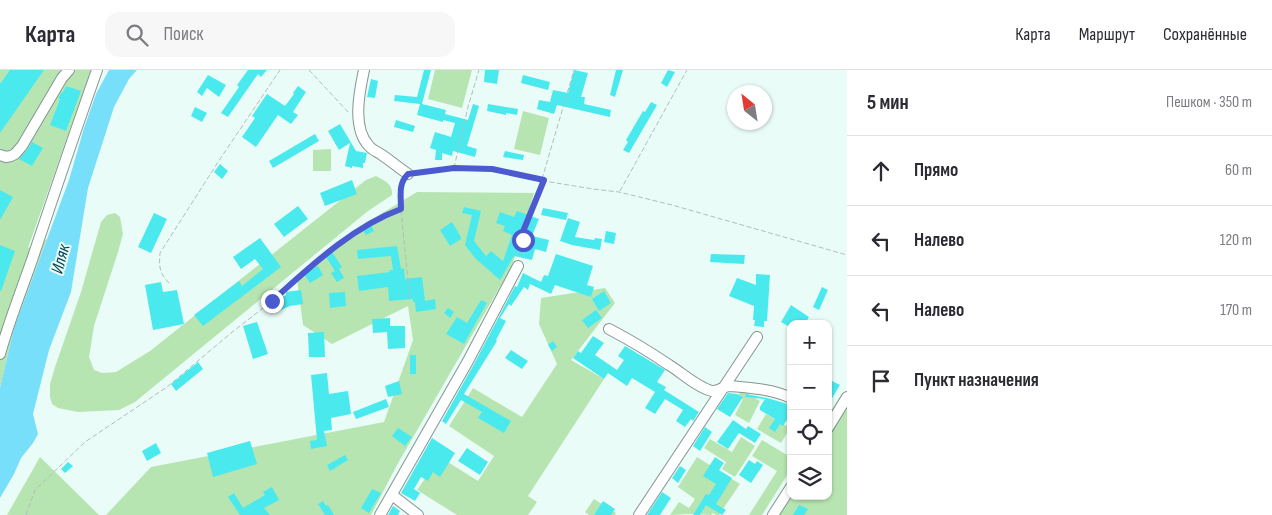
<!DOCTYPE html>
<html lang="ru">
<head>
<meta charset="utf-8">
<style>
  body { margin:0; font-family:"Sofia Sans Condensed",sans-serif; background:#f7f7f7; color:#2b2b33 }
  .controls { position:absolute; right:15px; bottom:15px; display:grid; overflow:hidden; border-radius:10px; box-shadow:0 1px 4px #0004 }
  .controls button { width:45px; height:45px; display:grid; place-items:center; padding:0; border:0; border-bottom:1px solid #e1e1e2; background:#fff; color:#2b2b33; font:25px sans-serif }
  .compass { position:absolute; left:727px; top:15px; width:45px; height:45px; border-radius:50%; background:#fff; box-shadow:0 1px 4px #0004; rotate:330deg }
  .stop { position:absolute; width:15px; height:15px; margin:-11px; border:4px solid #4c5ad0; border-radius:50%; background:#fff }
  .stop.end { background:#4c5ad0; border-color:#fff; box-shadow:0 1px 5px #0008 }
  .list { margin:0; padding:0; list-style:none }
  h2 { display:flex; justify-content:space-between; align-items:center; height:65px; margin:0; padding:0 20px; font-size:21px }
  h2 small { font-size:16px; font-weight:400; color:#7c7c81 }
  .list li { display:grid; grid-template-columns:32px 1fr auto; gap:15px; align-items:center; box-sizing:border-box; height:70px; padding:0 20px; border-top:1px solid #e1e1e2 }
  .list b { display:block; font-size:19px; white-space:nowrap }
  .list em { font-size:16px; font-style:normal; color:#7c7c81 }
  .icon { flex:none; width:28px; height:28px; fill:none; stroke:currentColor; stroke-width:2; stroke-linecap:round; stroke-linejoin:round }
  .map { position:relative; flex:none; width:847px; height:445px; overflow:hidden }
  header { display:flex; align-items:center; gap:30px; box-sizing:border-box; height:70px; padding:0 25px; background:#fff; border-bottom:1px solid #e1e1e2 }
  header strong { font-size:24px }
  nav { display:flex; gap:28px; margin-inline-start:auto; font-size:18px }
  .search { width:350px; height:45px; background:#f7f7f7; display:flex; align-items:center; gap:12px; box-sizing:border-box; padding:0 18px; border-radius:15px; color:#7c7c81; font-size:19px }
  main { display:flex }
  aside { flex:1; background:#fff }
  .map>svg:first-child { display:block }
  .green { fill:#b7e5b1 }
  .water { fill:#78dffa }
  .building { fill:#4ae9ee }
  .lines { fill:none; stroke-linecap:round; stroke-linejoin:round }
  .minor-casing { stroke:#849591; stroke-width:12 }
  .path { stroke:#b0bebb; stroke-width:1; stroke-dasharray:5 2.5; stroke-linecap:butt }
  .minor { stroke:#fff; stroke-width:10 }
  .route { stroke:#4c5ad0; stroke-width:6 }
  .labels { text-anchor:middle; stroke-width:4; stroke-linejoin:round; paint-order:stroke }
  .water-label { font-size:18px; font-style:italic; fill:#054755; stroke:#eafcf8 }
</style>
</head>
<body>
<header>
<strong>Карта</strong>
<div class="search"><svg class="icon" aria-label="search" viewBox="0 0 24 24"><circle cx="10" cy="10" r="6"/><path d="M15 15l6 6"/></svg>Поиск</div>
<nav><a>Карта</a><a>Маршрут</a><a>Сохранённые</a></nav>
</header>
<main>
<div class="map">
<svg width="847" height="445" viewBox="0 0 847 445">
  <rect width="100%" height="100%" fill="#eafcf8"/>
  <path class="green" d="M0 0H91L28 178 47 169 14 258 0 318Z
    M435 0H472L462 38 428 29Z
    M523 41 549 48 540 85 514 79Z
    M331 79V101H313V80Z
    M376 106C385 111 393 114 392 125L368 141 135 332 119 340 78 342 58 338 52 334 50 327V314L55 297 81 222 101 152 107 145 115 143 120 147 123 164 118 182 94 256 89 287 94 300 102 303 116 302 150 281 366 110Z
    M417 122 534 123 512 196 397 395 371 445H106L151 397 384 352 413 270 408 236 332 274 303 255 297 209 364 154Z
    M605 218 615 233 571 290 604 309 528 426 537 432 528 445H457L417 420 440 387 478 411 494 386 449 356 473 318 522 347 557 294 539 254 541 228Z
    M741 320 760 331 749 353 735 345 743 329 738 326Z
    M847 331V445H779L791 425V426H828V362Z
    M766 344 790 358 781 373 757 359Z
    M741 367 755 376 735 407 722 399 726 392 704 378 710 369 732 382Z
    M762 370 787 385 791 379V399L762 445H749L777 401 752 386Z
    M40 387 99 445H7Z
    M697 387 740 414 719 445H716L713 443 711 445 690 444 670 445 679 432 689 438 695 429 678 417Z
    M594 429 616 443 615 445H589L585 442Z"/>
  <path class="water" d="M109 0H137L129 9 114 37 88 118 71 222 49 280 33 344 38 364 33 373 21 388 14 404 0 428V318L14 258 69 110 84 58 96 24Z"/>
  <path class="building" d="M10 0H44L0 63V14Z
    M248 0H267L261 7 258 4 228 47 221 43 239 17 237 15Z
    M424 0H431L422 34 446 40 445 44 468 50 473 34 479 36 467 76 477 79 475 87 453 81 452 86 442 83V90H435L436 80 430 78 435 62 451 67 455 53 443 50V52L417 45 420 34 394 31 395 25 417 27Z
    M485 0H499L497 14 484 12Z
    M574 0 588 3 581 27H585L584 34 611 40 610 47 557 35 554 44 537 39 539 30 550 32 553 20 568 23Z
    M616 0H623L615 27 610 25Z
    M668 0 675 2 667 17 661 13Z
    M208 5 226 15 219 27 207 18 202 26 197 22Z
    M523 5 550 12 548 20 521 13Z
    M371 9 378 11 375 28 367 27Z
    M66 16 81 21 66 61 50 55 60 29 58 28 62 22H63Z
    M298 16 306 22 293 42 298 45 291 54 278 45 256 77 242 67 255 48 252 46 267 24 285 36 294 24 293 23Z
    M651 32 657 35 629 83 623 80 628 72 626 70 643 41 645 42Z
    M488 34 518 39 517 45 506 43V45L487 41Z
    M195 37 207 43 202 52 191 46Z
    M396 50 415 56 413 62 394 57Z
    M340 54 356 81 367 83 365 93H363V98L352 96V98L345 96 350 73 339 80 328 61Z
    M315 64 319 71 273 98 269 91Z
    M32 72 43 78 32 96 19 89 27 80Z
    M505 81 524 85 523 90 503 87Z
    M220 94 228 101 222 109 214 102Z
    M352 110 357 124 325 136 320 123Z
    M0 120 13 127 0 150Z
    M298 136 308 149 284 167 274 154Z
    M464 137 481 141 474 171 486 186 491 181 503 191 512 165 503 161 505 156 496 153 500 142 514 147 517 141 539 149 532 166 549 170 546 182 535 179 532 190 514 186 500 210 475 188 465 175 472 145 462 143Z
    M543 138 568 143 566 150 541 145Z
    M154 143 167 149 151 183 138 177Z
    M568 148 580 152 575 167 594 170 595 168 602 169 600 180 572 175 560 171Z
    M452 152 461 167V169L450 176 440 160Z
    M371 155 374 161 366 165 363 160Z
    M606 161 616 163 614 174 604 172Z
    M260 168 281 197 203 256 194 245 239 211 242 216 263 199 255 189 241 199 233 187Z
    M0 175 15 181 1 221H0Z
    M397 176 401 199 404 198 405 209 422 207 425 231 435 229 436 239 416 242 415 232H413V229L389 231 388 217 359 221 357 206 390 202 389 200H393L391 186 358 189 357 180Z
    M332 182 342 197 339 199 344 208 337 212 331 203 335 201 326 187Z
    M556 184 593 196 587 215 594 217 591 227 555 215 551 224 530 214 528 220 524 217 511 236 509 234 500 248 506 251 496 270 497 271 464 324 511 351 504 363 478 348 482 342 461 330 446 354 442 351 474 294 515 216 517 217 523 203 541 212 544 205 548 206Z
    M711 184 745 185 744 194 710 192Z
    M318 196 323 205 310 213 304 204Z
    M756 204 770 205 767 251H764V257L754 256 755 250H753L754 236 729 226 737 208 756 215Z
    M161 212 163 222 177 220 184 254 153 260 145 215Z
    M822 217 828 220 819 240 813 237Z
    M301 220 303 234 290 236 276 242 272 232 286 225V222Z
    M604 221 611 233 599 241 592 229Z
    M345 222 346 236 330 238 329 223Z
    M481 230 487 233 464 274 446 264 457 247 467 253Z
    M791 235 809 247 805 254H791V258L781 252Z
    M448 238 454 242 450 248 444 243Z
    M596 240 602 248 588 258 582 250Z
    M390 248V256H405V278L388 279 387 262 373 263 372 249Z
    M257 252 268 284 253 289 243 256Z
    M324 262 325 287H309L308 263Z
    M593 266 604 273 595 285 617 300 624 290 618 286 625 276 665 300 657 312 666 317 664 320 699 342 693 351 691 349 685 357 676 351 683 340 665 329 655 344 645 338 655 322 632 308 627 316 608 303 604 309 573 288 578 281 581 283Z
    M553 271 557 277 552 281 548 275Z
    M511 280 528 291 522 299 505 288Z
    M410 285H416V304H410Z
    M198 292 203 299 176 321 171 314Z
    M327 303 329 324 348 321 351 344 331 348 332 360 324 361 327 376 311 379 310 371 317 370 311 305Z
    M828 309 840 315 828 335Z
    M399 311 402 324 388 327 385 316Z
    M728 323 737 324 743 327 730 347 717 339Z
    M746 324 767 328 791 335V343L783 356 780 354 775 362 769 358 775 349 760 340V337L765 329 745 327Z
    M386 329 389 337 356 349 353 342Z
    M733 350 746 359 748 356 761 364 755 373 739 363 728 379 717 372Z
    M705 357 712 362 700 381 693 376Z
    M398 358 412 367 405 376 392 366Z
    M432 368 455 383 440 407 433 402 428 411 421 407 414 419 420 423 415 431 401 423Z
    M250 371 257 394 213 407 207 383Z
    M156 373 161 383 147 391 142 381Z
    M467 378 488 392 480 405 458 391Z
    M345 385 348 390 330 401 327 395Z
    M715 387 724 393 719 400 732 408 716 434 726 440 722 445 706 435 700 445H693L706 424 709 425 716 414 703 406Z
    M749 390 755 394 757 391 763 395 751 413 739 405Z
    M68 392 73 396 65 403 61 399Z
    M680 396 686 400 678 413 672 408Z
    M272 417 279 430 264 438 270 445H240L228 427 234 423 243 438 265 425 263 422Z
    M372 419 381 423 369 443 361 438Z
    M662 422 671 428 660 445H647Z
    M323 431 326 436 328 435 334 445H325L318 434Z
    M603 431 615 439 611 445H594Z
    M799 435 808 439 804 445H793Z
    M393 436 400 441 398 445H388Z"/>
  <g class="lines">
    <g class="minor-casing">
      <path id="minor" d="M364 0C359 23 352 58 369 76 372 80 378 82 382 85 391 91 399 98 408 104
        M0 85 6 87 11 86 15 84 22 76 62 8 69 0
        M609 259C630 270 650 282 669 295 681 302 698 318 712 321 718 322 724 316 730 316 751 318 772 319 791 328
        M0 284C9 251 22 219 33 187 54 124 75 62 97 0
        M828 358 847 327
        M392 425 418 445
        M380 445 468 291 518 196
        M639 445 757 267
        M773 445 791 417"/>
    </g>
    <path class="path" d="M309 0 349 43
      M454 98 468 37 479 0
      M416 103 454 99H493L544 111 593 119 619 122 672 135 847 185
      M542 109 574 0
      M620 121 687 0
      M401 140 410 230
      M519 187 523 170 522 164 544 111
      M169 213C159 202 159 197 160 183L218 92 280 0
      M26 445 35 420 85 372 167 317 231 263 272 231 298 206 347 169 381 147 401 139V121L402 112"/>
    <use href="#minor" class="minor"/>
  </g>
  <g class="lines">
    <path class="route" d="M272 231C311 196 352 157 401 139 401 125 398 114 408 104L454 98 492 99 544 110 522 164 523 170"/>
  </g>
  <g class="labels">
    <g class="water-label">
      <text transform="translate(60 189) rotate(-75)" y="6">Иляк</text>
    </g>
  </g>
</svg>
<div class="controls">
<button>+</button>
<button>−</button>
<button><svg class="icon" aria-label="locate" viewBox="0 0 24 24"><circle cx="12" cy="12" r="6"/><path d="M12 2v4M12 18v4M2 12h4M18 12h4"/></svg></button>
<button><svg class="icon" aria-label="layers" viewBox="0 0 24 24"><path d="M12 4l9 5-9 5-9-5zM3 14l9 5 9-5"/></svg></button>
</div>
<svg class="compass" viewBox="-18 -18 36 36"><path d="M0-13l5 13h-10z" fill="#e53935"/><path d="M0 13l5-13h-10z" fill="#7c7c81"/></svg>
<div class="stop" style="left:523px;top:170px"></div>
<div class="stop end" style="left:272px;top:231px"></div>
</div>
<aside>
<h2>5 мин<small>Пешком · 350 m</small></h2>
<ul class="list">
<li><svg class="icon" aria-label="ahead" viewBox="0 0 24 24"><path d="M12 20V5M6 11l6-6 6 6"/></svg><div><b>Прямо</b></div><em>60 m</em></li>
<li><svg class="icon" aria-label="left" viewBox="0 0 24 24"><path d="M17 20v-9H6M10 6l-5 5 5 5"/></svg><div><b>Налево</b></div><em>120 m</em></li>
<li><svg class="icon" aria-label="left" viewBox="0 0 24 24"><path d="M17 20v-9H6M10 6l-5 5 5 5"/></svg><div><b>Налево</b></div><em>170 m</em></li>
<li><svg class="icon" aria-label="arrive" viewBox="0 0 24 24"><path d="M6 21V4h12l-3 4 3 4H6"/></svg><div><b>Пункт назначения</b></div></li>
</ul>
</aside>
</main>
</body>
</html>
